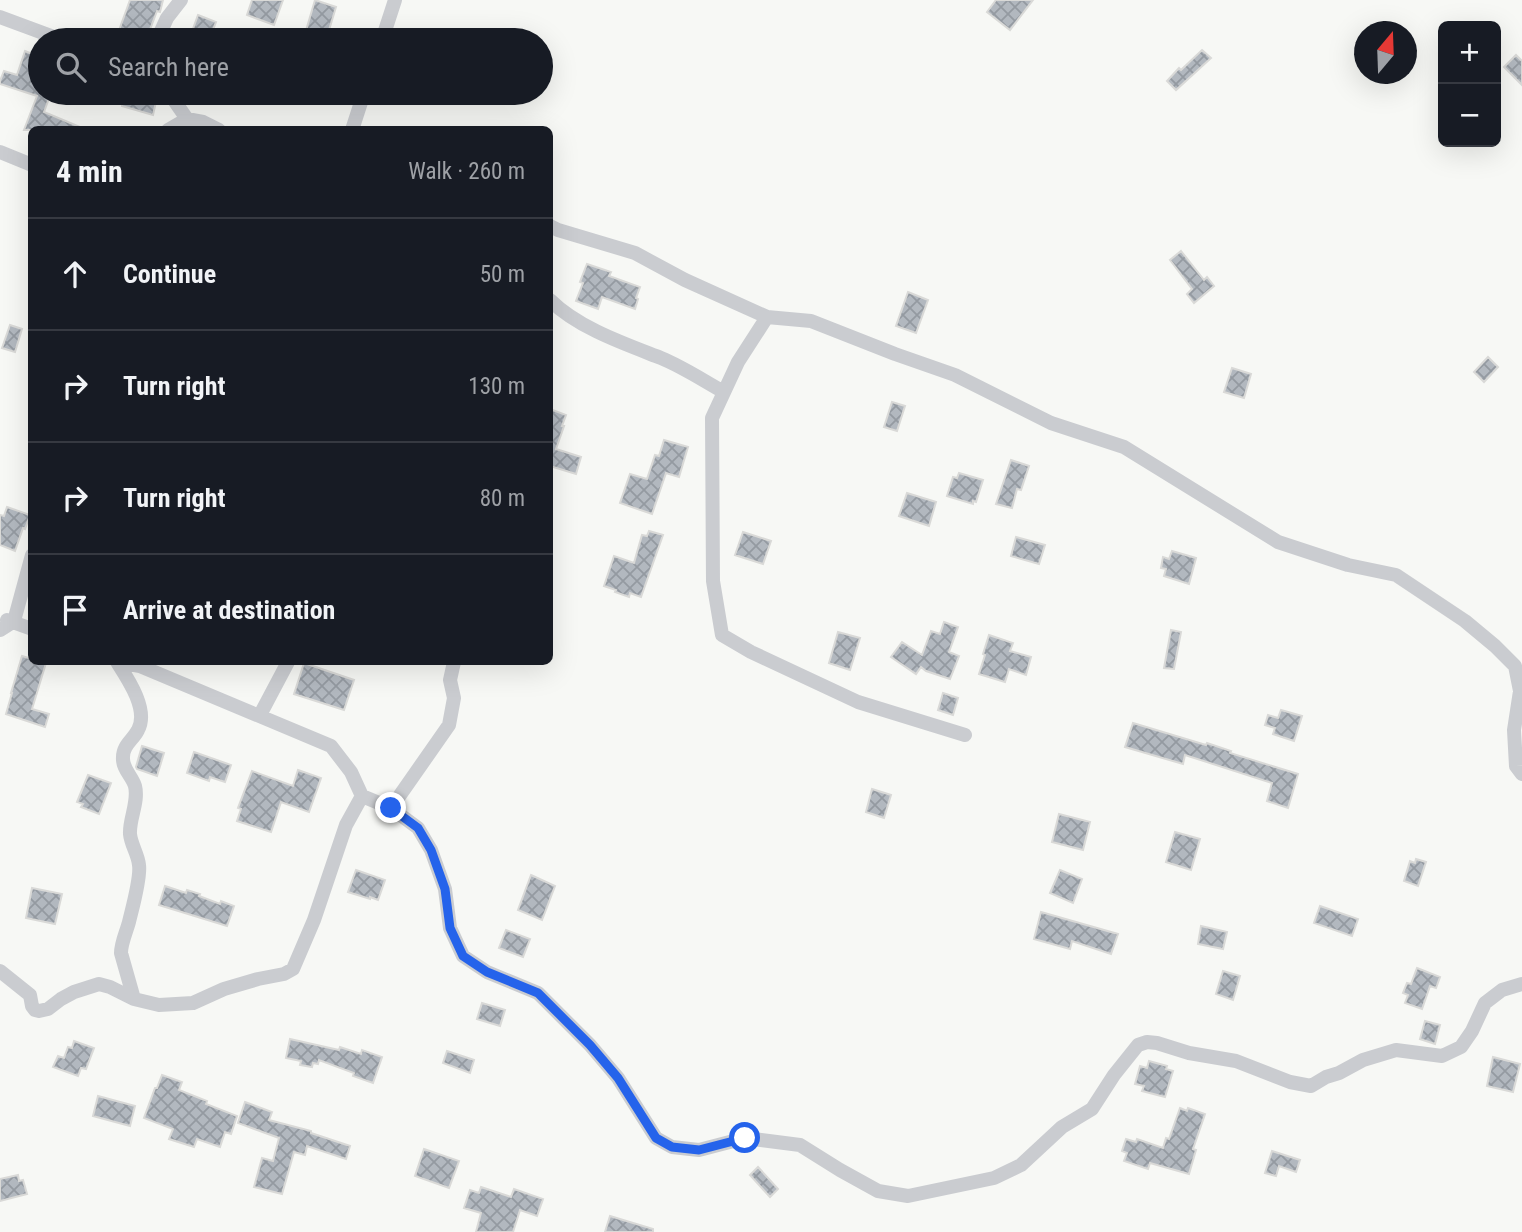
<!DOCTYPE html>
<html lang="en">
<head>
<meta charset="utf-8">
<style>
  body { margin:0; font-family:"Roboto Condensed",sans-serif; background:#20242c; color:#f1f3f6 }
  .controls { position:absolute; right:21px; top:21px; display:grid; overflow:hidden; border-radius:10px; box-shadow:0 7px 28px #0002 }
  .controls button { width:63px; height:63px; display:grid; place-items:center; padding:0; border:0; border-bottom:2px solid #363941; background:#171b24; color:#f1f3f6; font:35px sans-serif }
  .compass { position:absolute; left:1354px; top:21px; width:63px; height:63px; border-radius:50%; background:#171b24; box-shadow:0 7px 28px #0002; rotate:19deg }
  .stop { position:absolute; width:21px; height:21px; margin:-16px; border:5px solid #2563eb; border-radius:50%; background:#fff }
  .stop.end { background:#2563eb; border-color:#fff; box-shadow:0 2px 7px #0008 }
  .list { margin:0; padding:0; list-style:none }
  h2 { display:flex; justify-content:space-between; align-items:center; height:91px; margin:0; padding:0 28px; font-size:30px }
  h2 small { font-size:23px; font-weight:400; color:#9ea1a6 }
  .list li { display:grid; grid-template-columns:46px 1fr auto; gap:21px; align-items:center; box-sizing:border-box; height:112px; padding:0 28px; border-top:2px solid #363941 }
  .list b { display:block; font-size:26px; white-space:nowrap }
  .list em { font-size:23px; font-style:normal; color:#9ea1a6 }
  .icon { flex:none; width:38px; height:38px; fill:none; stroke:currentColor; stroke-width:2; stroke-linecap:round; stroke-linejoin:round }
  .map { position:relative; flex:none; width:1522px; height:1232px; overflow:hidden }
  .search { position:absolute; background:#171b24; box-shadow:0 7px 28px #0002; left:28px; top:28px; width:525px; height:77px; display:flex; align-items:center; gap:18px; box-sizing:border-box; padding:0 24px; border-radius:38px; color:#9ea1a6; font-size:26px }
  .panel { position:absolute; background:#171b24; box-shadow:0 7px 28px #0002; left:28px; top:126px; width:525px; height:539px; border-radius:10px }
  .map>svg:first-child { display:block }
  .building { fill:url(#building-cross-hatch); stroke:#d9d9d7; stroke-width:2 }
  .lines { fill:none; stroke-linecap:round; stroke-linejoin:round }
  .street { stroke:#caccd0; stroke-width:14 }
  .route { stroke:#2563eb; stroke-width:9 }
</style>
</head>
<body>
<div class="map">
<svg width="1522" height="1232" viewBox="0 0 1522 1232">
  <defs>
    <pattern id="building-cross-hatch" width="8" height="8" patternUnits="userSpaceOnUse" patternTransform="scale(1.75)"><rect width="8" height="8" fill="#b2b8bf"/><path d="M0 0l8 8M0 8l8-8" fill="none" stroke="#949aa1"/></pattern>
  </defs>
  <rect width="100%" height="100%" fill="#f7f8f5"/>
  <path class="building" d="M130 0H163L160 12 157 11 146 40H128L117 36Z
    M252 0H283L274 25 247 15Z
    M315 0 336 7 326 40 305 34Z
    M996 0H1033L1010 30 987 12Z
    M198 15 216 22 209 40H201L190 37Z
    M1202 50 1211 58 1176 90 1167 81 1179 68 1181 70Z
    M25 51 40 57V93H51L44 112 87 130H24L37 96 0 84V81L4 71 17 75Z
    M1516 55 1522 61V85L1504 67Z
    M125 93H158L153 115 122 106Z
    M1181 251 1204 280 1207 277 1214 286 1194 303 1187 294 1192 289 1170 260Z
    M587 264 611 272 609 276 640 287 636 298 638 299 635 309 602 297 598 309 576 301 583 283 580 282Z
    M908 292 928 300 916 333 896 326Z
    M10 325 22 329 15 352 2 348Z
    M1488 357 1498 367 1484 382 1474 372Z
    M1232 368 1251 374 1244 398 1224 392Z
    M892 402 905 406 897 431 884 427Z
    M550 409 566 415 562 426H564L556 449 581 457 576 474 550 466Z
    M664 440 688 447 679 477 666 473 652 514 620 503 630 474 647 479 655 455 659 456Z
    M1011 460 1029 466 1021 490 1017 489 1012 508 996 504Z
    M959 473 983 480 976 502 973 501V504L947 496 953 477 957 478Z
    M907 493 936 502 929 526 899 516Z
    M7 507 30 515 25 529 23 528 15 551 0 545V515L4 516Z
    M649 531 663 535 641 597 630 593 629 597 615 592 616 590 604 586 614 556 634 563 642 535 647 536Z
    M743 532 771 541 763 564 735 555Z
    M1016 537 1045 545 1039 564 1011 556Z
    M1172 551 1196 558 1189 584 1164 576 1166 569 1161 568 1163 557 1169 559Z
    M944 622 958 627 949 652 959 656 950 679 926 671 921 667 916 674 891 657 902 642 922 655 931 631 940 634Z
    M1171 630 1181 632 1174 669 1164 668Z
    M838 632 860 638 850 670 829 663Z
    M989 635 1013 643 1010 651 1031 657 1026 675 1009 669 1005 682 979 674 985 655 983 654Z
    M22 656 32 659V662L46 663 32 709 49 714 45 727 6 714 12 693H11Z
    M304 663 354 680 344 710 294 694Z
    M943 693 958 698 953 715 938 710Z
    M1281 710 1302 716 1294 741 1273 734 1275 728 1265 725 1268 715 1278 718Z
    M1133 723 1206 745 1207 743 1231 751 1230 753 1298 774 1288 808 1267 801 1272 783 1185 755 1183 764 1125 747Z
    M142 746 164 753 157 776 137 769 136 767Z
    M194 752 231 765 225 782 210 777 209 781 187 773Z
    M298 770 321 778 309 812 281 802 271 832 237 821 241 809 238 808 252 771 293 786Z
    M88 775 111 783 99 814 81 807 83 804 77 802Z
    M872 789 891 795 884 818 866 812Z
    M1059 814 1090 822 1083 850 1052 842Z
    M1175 832 1200 839 1191 870 1166 862Z
    M1416 859 1426 862 1418 886 1404 881 1410 861 1415 863Z
    M356 870 385 880 378 900 370 897V899L348 892Z
    M1060 870 1082 879 1073 903 1050 893Z
    M531 875 555 886 542 920 518 910Z
    M165 886 186 893 187 890 200 894 199 896 220 904 221 901 234 906 227 926 159 905Z
    M32 888 62 894 55 924 26 918Z
    M1320 906 1358 919 1352 936 1314 923Z
    M1041 912 1118 934 1111 954 1072 941 1070 949 1034 939Z
    M1201 926 1227 932 1223 949 1198 944Z
    M506 930 530 939 523 957 499 948Z
    M1417 968 1440 977 1436 988 1430 986 1422 1009 1405 1003 1408 995 1403 993 1407 983 1411 984Z
    M1223 971 1240 976 1233 1000 1216 994Z
    M482 1003 505 1010 500 1026 477 1019Z
    M1425 1021 1440 1025 1435 1044 1420 1039Z
    M290 1039 339 1050 340 1047 361 1054 362 1050 382 1057 373 1083 353 1076 354 1073 319 1060 318 1064 313 1063 312 1067 300 1065 301 1061 286 1058Z
    M74 1041 94 1048 86 1069 81 1068 78 1076 53 1067 58 1056 64 1058 68 1047 72 1048Z
    M447 1051 474 1060 470 1073 443 1063Z
    M1493 1057 1520 1064 1513 1092 1487 1086Z
    M1149 1061 1167 1066 1166 1069 1173 1071 1165 1097 1142 1091 1144 1086 1135 1084 1140 1066 1147 1068Z
    M162 1075 182 1082 179 1090 207 1101 206 1104 237 1116 231 1134 225 1132 220 1147 197 1139 194 1147 169 1139 173 1129 144 1118 155 1088H157Z
    M98 1096 135 1106 130 1126 93 1116Z
    M245 1102 272 1112 269 1120 311 1131V1133L350 1146 346 1159 307 1146 305 1155 294 1152 282 1194 254 1187 262 1158 273 1161 279 1138 238 1123Z
    M1180 1108 1187 1111 1188 1108 1205 1114 1193 1149 1196 1150 1189 1174 1150 1163 1148 1169 1124 1161 1127 1153 1122 1151 1126 1139 1136 1142 1137 1139 1163 1148 1166 1138 1169 1139Z
    M424 1149 459 1161 449 1188 415 1176Z
    M1272 1151 1300 1160 1296 1172 1279 1166 1276 1176 1265 1173Z
    M758 1167 778 1189 770 1197 750 1175Z
    M18 1175 19 1181 23 1180 27 1194 0 1201V1179Z
    M481 1187 511 1197 514 1189 543 1199 537 1216 520 1210 513 1232H476L481 1213 464 1208 470 1190 479 1193Z
    M610 1216 653 1229V1232H605Z"/>
  <g class="lines">
    <path class="street" d="M0 17 62 40
      M157 40 167 18 181 0
      M382 40 395 0
      M169 93 187 119
      M168 130 187 119 203 122 219 130
      M352 130 364 93
      M0 152 32 165
      M550 226 558 230 635 253 685 280 767 317 811 321 895 354 955 375 1051 423 1124 447 1278 542 1348 565 1396 575 1465 621 1495 646 1515 666 1520 691 1514 730 1516 766 1522 774
      M550 300C578 328 625 344 661 358 683 367 704 381 724 392
      M767 317 738 362 712 418 713 581 722 635 751 652 858 702 965 735
      M7 620 32 629
      M0 630 14 621 32 555
      M117 662C128 679 149 710 138 730 133 740 123 745 123 757 122 769 132 776 135 786 139 802 129 819 130 834 131 845 138 854 139 865 141 878 132 909 129 922 126 933 121 943 121 953L134 999
      M118 662 140 666 331 746 351 772 362 796 391 808 418 828 431 850 445 889 450 928 463 956 487 972 538 993 590 1045 618 1078 656 1138 672 1147 699 1150 745 1138 800 1145 840 1170 878 1191 908 1196 994 1178 1021 1165 1062 1127 1092 1109 1114 1075 1138 1045 1147 1042 1157 1043 1189 1053 1236 1061 1290 1082 1311 1086 1326 1077 1339 1073 1363 1060 1396 1050 1442 1056 1461 1047 1472 1031 1485 1003 1502 990 1522 984
      M260 715 288 662
      M391 808 449 725 454 698 450 680 454 662
      M0 971 30 995 32 1006 35 1010 39 1011 48 1009 61 999 74 992 99 984 110 987 134 999 159 1005 193 1003 224 989 258 979 284 974 293 969 314 920 346 825 362 796"/>
  </g>
  <g class="lines">
    <path class="route" d="M391 808 418 828 431 850 445 889 450 928 463 956 487 972 538 993 590 1045 618 1078 656 1138 672 1147 699 1150 745 1138"/>
  </g>
</svg>
<div class="controls">
<button>+</button>
<button>−</button>
</div>
<svg class="compass" viewBox="-18 -18 36 36"><path d="M0-13l5 13h-10z" fill="#e53935"/><path d="M0 13l5-13h-10z" fill="#9ea1a6"/></svg>
<div class="stop" style="left:745px;top:1138px"></div>
<div class="stop end" style="left:391px;top:808px"></div>
<div class="search"><svg class="icon" aria-label="search" viewBox="0 0 24 24"><circle cx="10" cy="10" r="6"/><path d="M15 15l6 6"/></svg>Search here</div>
<section class="panel">
<h2>4 min<small>Walk · 260 m</small></h2>
<ul class="list">
<li><svg class="icon" aria-label="ahead" viewBox="0 0 24 24"><path d="M12 20V5M6 11l6-6 6 6"/></svg><div><b>Continue</b></div><em>50 m</em></li>
<li><svg class="icon" aria-label="right" viewBox="0 0 24 24"><path d="M7 20v-9h11M14 6l5 5-5 5"/></svg><div><b>Turn right</b></div><em>130 m</em></li>
<li><svg class="icon" aria-label="right" viewBox="0 0 24 24"><path d="M7 20v-9h11M14 6l5 5-5 5"/></svg><div><b>Turn right</b></div><em>80 m</em></li>
<li><svg class="icon" aria-label="arrive" viewBox="0 0 24 24"><path d="M6 21V4h12l-3 4 3 4H6"/></svg><div><b>Arrive at destination</b></div></li>
</ul>
</section>
</div>
</body>
</html>
